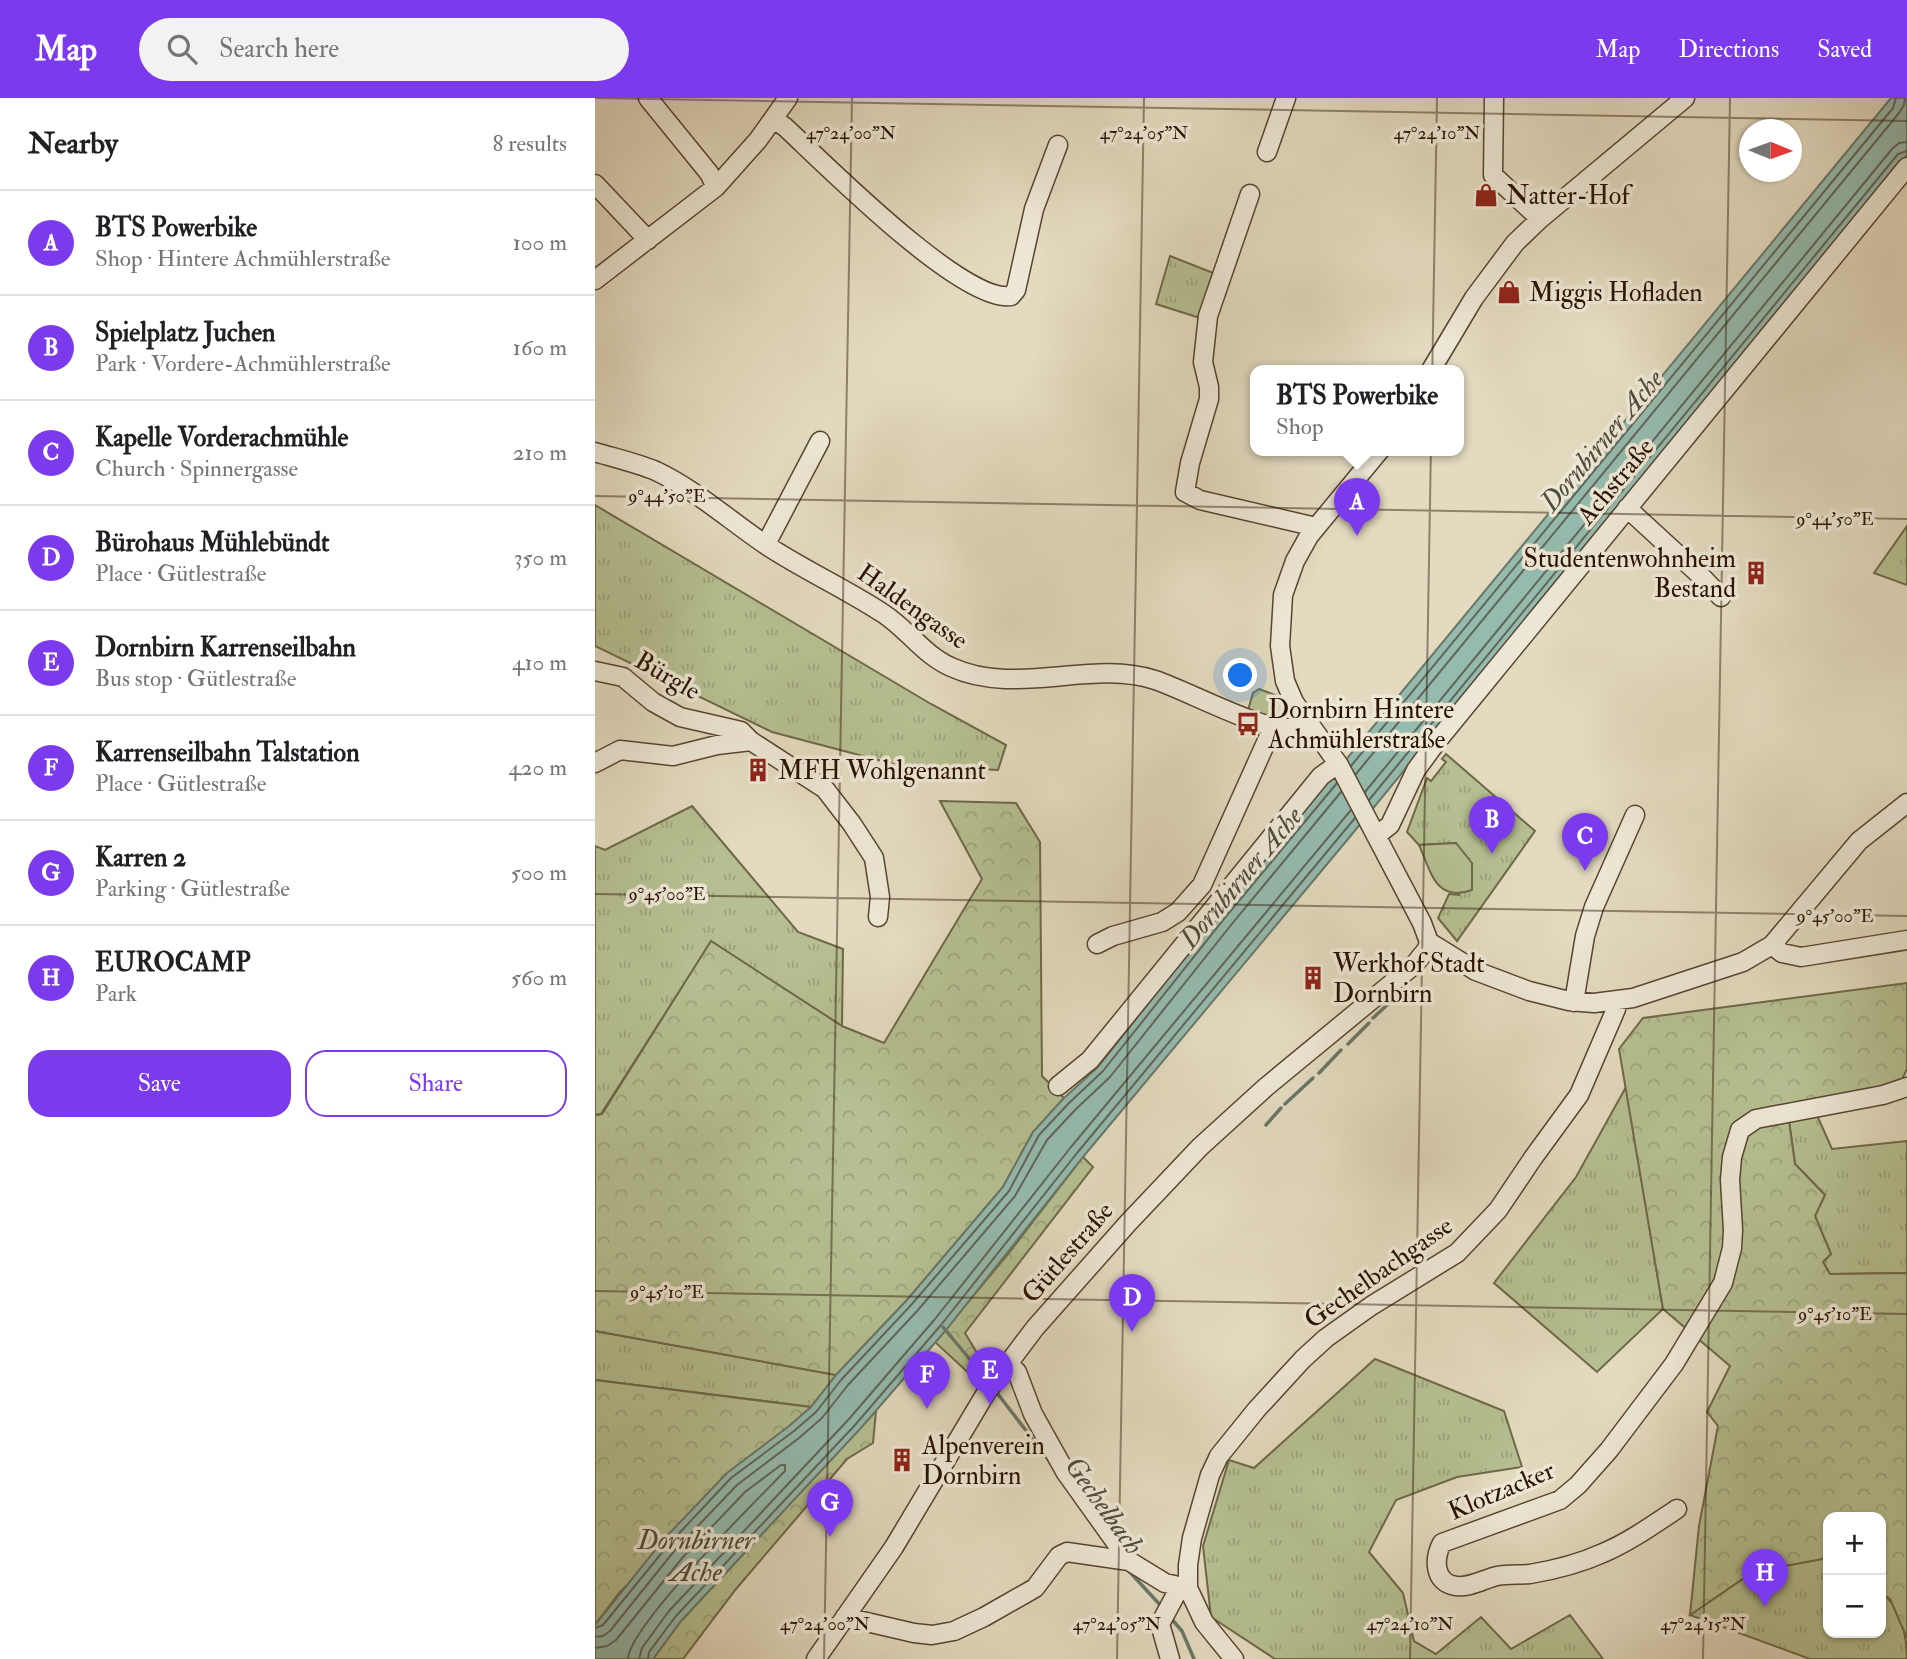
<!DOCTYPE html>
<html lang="en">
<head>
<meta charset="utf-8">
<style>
  body { margin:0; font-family:"IM FELL Double Pica",serif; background:#f2f2f2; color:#202124 }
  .controls { position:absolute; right:21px; bottom:21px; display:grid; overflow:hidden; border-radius:14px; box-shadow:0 2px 5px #0004 }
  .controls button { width:63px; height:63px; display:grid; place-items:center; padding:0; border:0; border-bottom:2px solid #e0e0e0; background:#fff; color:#202124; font:35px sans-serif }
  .compass { position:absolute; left:1144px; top:21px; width:63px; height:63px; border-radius:50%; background:#fff; box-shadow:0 2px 5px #0004; rotate:91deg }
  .you { position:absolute; left:646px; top:578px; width:24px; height:24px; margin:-18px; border:5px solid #fff; border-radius:50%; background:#1a73e8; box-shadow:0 0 0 10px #1a73e833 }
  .badge { display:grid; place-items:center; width:46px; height:46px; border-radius:50%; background:#7c3aed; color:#fff; font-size:23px; font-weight:700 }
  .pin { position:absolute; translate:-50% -58px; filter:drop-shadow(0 2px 4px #0008) }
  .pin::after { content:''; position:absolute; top:37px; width:24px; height:21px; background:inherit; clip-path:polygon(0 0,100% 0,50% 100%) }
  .popup { position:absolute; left:655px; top:267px; width:214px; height:91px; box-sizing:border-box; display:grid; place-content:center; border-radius:14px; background:#fff; filter:drop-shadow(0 2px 5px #0005); font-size:23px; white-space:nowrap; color:#757577 }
  .popup b { font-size:26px; color:#202124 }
  .popup::after { content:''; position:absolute; left:50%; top:100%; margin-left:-14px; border:14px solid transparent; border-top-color:#fff }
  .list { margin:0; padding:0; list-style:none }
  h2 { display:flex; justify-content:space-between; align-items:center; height:91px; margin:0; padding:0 28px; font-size:30px }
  h2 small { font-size:23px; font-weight:400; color:#757577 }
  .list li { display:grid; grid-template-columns:46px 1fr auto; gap:21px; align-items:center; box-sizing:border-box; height:105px; padding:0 28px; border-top:2px solid #e0e0e0 }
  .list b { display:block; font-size:26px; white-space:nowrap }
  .list p { margin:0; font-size:23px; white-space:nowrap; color:#757577 }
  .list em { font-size:23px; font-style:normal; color:#757577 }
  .actions { display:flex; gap:14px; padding:21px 28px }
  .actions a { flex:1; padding:16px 0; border:2px solid #7c3aed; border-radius:21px; text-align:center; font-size:24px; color:#7c3aed }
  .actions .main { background:#7c3aed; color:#fff }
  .icon { flex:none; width:38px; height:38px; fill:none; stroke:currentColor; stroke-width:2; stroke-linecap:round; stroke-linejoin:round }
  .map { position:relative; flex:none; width:1312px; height:1561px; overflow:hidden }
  header { display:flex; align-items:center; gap:42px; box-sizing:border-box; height:98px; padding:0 35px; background:#7c3aed; color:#fff }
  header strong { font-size:33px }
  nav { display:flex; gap:38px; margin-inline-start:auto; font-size:24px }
  .search { width:490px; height:63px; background:#f2f2f2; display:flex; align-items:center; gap:18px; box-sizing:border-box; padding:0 24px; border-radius:38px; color:#757577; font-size:26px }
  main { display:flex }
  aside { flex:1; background:#fff }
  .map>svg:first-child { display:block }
  .grass { fill:url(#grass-tufts); stroke:#6f6848; stroke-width:2 }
  .forest { fill:url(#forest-crowns); stroke:#6f6848; stroke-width:2 }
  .garden { fill:#b5bf91; stroke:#6f6848; stroke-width:2 }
  .water { fill:#95bbaf; stroke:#6a7769; stroke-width:2 }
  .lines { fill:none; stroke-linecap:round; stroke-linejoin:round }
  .shore { stroke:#5f6658; stroke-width:2 }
  .stream { stroke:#6a7769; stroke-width:3.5 }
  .minor-casing { stroke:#584430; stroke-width:21 }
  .minor { stroke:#ede7d5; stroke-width:18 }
  .ticks { fill:none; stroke:#291200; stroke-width:2; stroke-opacity:0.45 }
  .labels { text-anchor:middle; stroke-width:7; stroke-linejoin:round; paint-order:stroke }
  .poi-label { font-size:26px; fill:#291200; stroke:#ede7d5; text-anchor:start }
  .street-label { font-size:26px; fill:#291200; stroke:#ede7d5 }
  .water-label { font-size:28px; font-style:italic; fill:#4f4d3d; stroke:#ede7d5 }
  .ticks-label { font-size:18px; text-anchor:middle; fill:#291200; stroke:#ede7d5; stroke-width:7; stroke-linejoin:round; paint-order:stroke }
</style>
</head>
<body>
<header>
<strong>Map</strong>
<div class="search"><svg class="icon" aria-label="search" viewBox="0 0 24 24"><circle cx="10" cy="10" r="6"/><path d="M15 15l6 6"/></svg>Search here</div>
<nav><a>Map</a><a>Directions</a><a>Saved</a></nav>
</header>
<main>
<aside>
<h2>Nearby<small>8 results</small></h2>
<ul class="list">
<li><span class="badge">A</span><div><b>BTS Powerbike</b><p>Shop · Hintere Achmühlerstraße</p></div><em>100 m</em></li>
<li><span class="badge">B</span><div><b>Spielplatz Juchen</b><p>Park · Vordere-Achmühlerstraße</p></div><em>160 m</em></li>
<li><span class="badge">C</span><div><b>Kapelle Vorderachmühle</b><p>Church · Spinnergasse</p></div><em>210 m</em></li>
<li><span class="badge">D</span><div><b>Bürohaus Mühlebündt</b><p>Place · Gütlestraße</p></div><em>350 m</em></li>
<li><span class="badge">E</span><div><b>Dornbirn Karrenseilbahn</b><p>Bus stop · Gütlestraße</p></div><em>410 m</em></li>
<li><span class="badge">F</span><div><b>Karrenseilbahn Talstation</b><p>Place · Gütlestraße</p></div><em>420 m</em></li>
<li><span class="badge">G</span><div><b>Karren 2</b><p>Parking · Gütlestraße</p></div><em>500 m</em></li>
<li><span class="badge">H</span><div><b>EUROCAMP</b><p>Park</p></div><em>560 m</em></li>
</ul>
<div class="actions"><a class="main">Save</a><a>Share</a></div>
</aside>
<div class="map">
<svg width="1312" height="1561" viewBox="0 0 1312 1561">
  <defs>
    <pattern id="grass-tufts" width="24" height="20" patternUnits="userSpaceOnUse" patternTransform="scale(1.75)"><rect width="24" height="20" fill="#b5bf91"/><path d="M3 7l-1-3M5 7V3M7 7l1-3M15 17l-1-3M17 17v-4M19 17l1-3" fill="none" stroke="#9ca37b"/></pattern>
    <pattern id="forest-crowns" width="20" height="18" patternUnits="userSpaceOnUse" patternTransform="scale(1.75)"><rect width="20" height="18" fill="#b5bf91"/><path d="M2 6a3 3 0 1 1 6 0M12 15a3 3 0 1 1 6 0" fill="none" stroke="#9ca37b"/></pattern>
  </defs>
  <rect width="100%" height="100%" fill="#e3dabf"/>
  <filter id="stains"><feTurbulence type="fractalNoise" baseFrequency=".00286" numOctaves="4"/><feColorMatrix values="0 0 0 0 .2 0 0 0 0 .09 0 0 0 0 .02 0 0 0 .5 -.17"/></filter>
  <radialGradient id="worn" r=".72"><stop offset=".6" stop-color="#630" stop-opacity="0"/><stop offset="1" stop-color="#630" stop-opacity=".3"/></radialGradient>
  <path class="grass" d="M575 158 621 176 608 221 561 206Z
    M0 407 336 606 411 647 403 672 302 667 177 634 0 548Z
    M1312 428V487L1279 475Z
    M664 591 683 598 684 601 676 620 653 612 658 595Z
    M851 656 940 733 862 843 843 820 854 796 864 797 861 745 824 747 812 734 832 680 836 683 851 664 847 661Z
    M97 708 203 834 248 851 247 928 116 844 6 1016 0 1017V748L10 752Z
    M1031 989 1068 1211 1002 1274 899 1185 981 1079Z
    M1221 1015 1237 1051 1312 1043V1175L1235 1176 1228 1164 1236 1156 1220 1118 1230 1097 1200 1066 1194 1023Z
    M0 1233 241 1277 216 1309 0 1282Z
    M780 1261 909 1313 927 1369 862 1379 801 1402 774 1454 808 1495 819 1543 841 1556 886 1519 916 1551 975 1517 1008 1561H680L616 1519 608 1448 634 1362 659 1370Z
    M1232 1460 1233 1535H1286V1495C1306 1508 1312 1538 1312 1561H1215L1095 1517 1158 1474Z"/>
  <path class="forest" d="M345 703 421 705 445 744 447 978 469 1000 438 1034 408 1089 312 1202 241 1277 0 1233V1017L7 1016 116 843 247 928 289 945 387 781Z
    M1312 885V971L1305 986 1194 1023 1200 1066 1230 1097 1220 1118 1236 1156 1228 1164 1235 1176 1312 1175V1540L1295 1501 1286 1495V1419H1233V1460L1158 1474 1095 1517 1104 1428 1123 1328 1112 1314 1135 1268 1068 1211 1024 951 1048 920Z
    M488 1059 498 1069 370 1235 390 1268 380 1281 340 1244 413 1156Z
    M0 1282 216 1309 25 1494 0 1527Z
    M281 1313 278 1345 252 1361 141 1491 88 1561H58L86 1523Z"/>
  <path class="garden" d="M861 745 877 765V792C840 805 836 773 824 747Z"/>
  <path class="water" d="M1296 0H1312V57L753 741 488 1059 351 1232 265 1331 86 1523 58 1561H0V1527L69 1441 132 1375 194 1328 216 1309 241 1277 312 1202 408 1089 438 1034 469 1000 503 969 623 817Z"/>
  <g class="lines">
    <path class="shore" d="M756 668 1298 10 1301 0
      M761 676 1304 15 1309 7 1310 0
      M770 694 1297 51 1304 45 1312 44
      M774 702 1303 56 1312 53
      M0 1530 8 1527 74 1446 136 1380 199 1333 221 1314 246 1282 317 1206 414 1093 444 1037 474 1005 508 973 629 821 742 685
      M0 1539 8 1538 15 1533 80 1452 142 1387 204 1340 227 1320 253 1287 323 1212 420 1098 452 1042 481 1011 515 979 636 827 746 694
      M0 1550 12 1548 21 1542 88 1459 150 1394 186 1367H190V1373C161 1403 34 1528 33 1561
      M44 1561 47 1550 74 1513 254 1321 340 1221 476 1049 756 712
      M53 1561 54 1554 81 1518 260 1327 346 1227 482 1055 760 720"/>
    <path class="stream" d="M778 920 804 896
      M753 946 774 925
      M724 975 746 952
      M690 1006 718 980
      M671 1027 686 1010
      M348 1229 392 1282
      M399 1291 456 1365
      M532 1471 567 1509
      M574 1518 587 1533 599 1561"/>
    <g class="minor-casing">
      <path id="minor" d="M53 0 114 75 121 89
        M899 0 898 77 945 121
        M179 21 190 29C228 64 368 206 416 198L421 192 439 111 463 47
        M672 54 691 0
        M0 86 53 142
        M655 96 613 218 608 264 614 289V301L595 365 590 394 605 402 721 429
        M0 182 121 89 163 42 193 0
        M836 272 879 200 920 145 945 121 1090 0
        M785 352 714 438 700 463 688 497 685 548 690 583 699 604 744 667 827 825 834 844
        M0 354C20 360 42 365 61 373 101 392 134 422 171 447 209 472 251 491 289 516 313 532 329 557 356 569 421 599 496 561 560 582 593 593 664 632 694 630 701 630 707 627 714 623
        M1032 410 1105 477 1126 499
        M171 446 225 343
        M0 573 28 579 58 604 85 619 146 633 156 643 230 691 257 726 279 760 285 799 283 819
        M0 665 25 652 78 658 122 647 156 643
        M781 738 795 727 821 672 843 642 1312 69
        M834 844 881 873 934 893 974 903 999 905 1038 900 1148 864 1177 847 1264 743 1312 705
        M502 846 518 838 567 824 583 814 607 787 678 629
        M1177 847 1187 855 1206 859 1312 842
        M979 904 990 838 999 809 1040 717
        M463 988 495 962 726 678 743 666
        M413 1265 422 1274 438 1316 471 1375 534 1463 570 1485 593 1490
        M1082 1411C1058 1427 1034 1444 1008 1455 986 1465 959 1472 935 1476 924 1477 913 1476 902 1478 889 1481 875 1490 861 1488 838 1485 839 1460 847 1445L965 1402 983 1387 1014 1352 1079 1266 1128 1185 1137 1150 1138 1132 1135 1082 1137 1059 1145 1032 1161 1021 1288 997 1312 989
        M250 1519 319 1535 337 1537 359 1533 389 1519 440 1490 464 1458 472 1454 534 1463
        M221 1561 299 1449 391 1295 440 1230 533 1125 605 1049 671 989 819 867 832 851 834 844
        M575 1561 565 1526 580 1498 582 1488
        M639 1561 609 1524 593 1490V1467L597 1440 615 1377 624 1358 662 1311 708 1261 731 1240 776 1208 862 1155 903 1112 938 1060 984 997 1021 911V903"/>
    </g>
    <use href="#minor" class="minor"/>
  </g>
  <path class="ticks" d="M0 0 1312 23M0 398 1312 421M0 796 1312 818M0 1193 1312 1216M229 1561 257 0M522 1561 549 0M815 1561 842 0M1108 1561 1135 0"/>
  <defs>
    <g id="shop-bare" transform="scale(1.89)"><path d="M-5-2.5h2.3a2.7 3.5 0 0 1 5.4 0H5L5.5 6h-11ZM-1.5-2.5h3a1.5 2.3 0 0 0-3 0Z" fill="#8f2418" stroke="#ede7d5" stroke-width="2.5" paint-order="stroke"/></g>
    <g id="building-bare" transform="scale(1.89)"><path d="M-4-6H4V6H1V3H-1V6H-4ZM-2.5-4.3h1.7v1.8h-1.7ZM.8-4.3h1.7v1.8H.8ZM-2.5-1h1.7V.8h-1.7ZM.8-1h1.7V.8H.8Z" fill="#8f2418" stroke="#ede7d5" stroke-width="2.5" paint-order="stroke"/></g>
    <g id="bus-bare" transform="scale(1.89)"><path d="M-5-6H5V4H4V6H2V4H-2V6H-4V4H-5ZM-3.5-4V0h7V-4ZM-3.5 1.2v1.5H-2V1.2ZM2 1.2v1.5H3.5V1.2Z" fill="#8f2418" stroke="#ede7d5" stroke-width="2.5" paint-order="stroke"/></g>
  </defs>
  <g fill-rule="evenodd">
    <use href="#shop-bare" x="891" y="97"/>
    <use href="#shop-bare" x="914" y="194"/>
    <use href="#building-bare" x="1161" y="475"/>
    <use href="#bus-bare" x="653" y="626"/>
    <use href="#building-bare" x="163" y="672"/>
    <use href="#building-bare" x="718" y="880"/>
    <use href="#building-bare" x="307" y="1362"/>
  </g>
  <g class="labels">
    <g class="poi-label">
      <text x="911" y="106">Natter-Hof</text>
      <text x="934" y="203">Miggis Hofladen</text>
      <text x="1141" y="469" text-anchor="end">Studentenwohnheim<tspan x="1141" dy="30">Bestand</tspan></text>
      <text x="673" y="620">Dornbirn Hintere<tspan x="673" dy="30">Achmühlerstraße</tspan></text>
      <text x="183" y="681">MFH Wohlgenannt</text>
      <text x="738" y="874">Werkhof Stadt<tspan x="738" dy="30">Dornbirn</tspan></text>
      <text x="327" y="1356">Alpenverein<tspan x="327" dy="30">Dornbirn</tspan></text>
    </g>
    <g class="street-label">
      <text transform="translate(1020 383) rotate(-50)" y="9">Achstraße</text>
      <text transform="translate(318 508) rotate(35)" y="9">Haldengasse</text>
      <text transform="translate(73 577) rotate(30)" y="9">Bürgle</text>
      <text transform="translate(472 1154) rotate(-49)" y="9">Gütlestraße</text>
      <text transform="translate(783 1174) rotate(-35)" y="9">Gechelbachgasse</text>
      <text transform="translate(906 1392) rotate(-23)" y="9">Klotzacker</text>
    </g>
    <g class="water-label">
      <text transform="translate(1006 342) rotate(-50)" y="10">Dornbirner Ache</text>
      <text transform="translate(645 779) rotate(-50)" y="10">Dornbirner Ache</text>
      <text transform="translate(510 1407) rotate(54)" y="10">Gechelbach</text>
      <text x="101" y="1451">Dornbirner<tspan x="101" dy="32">Ache</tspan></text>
    </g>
  </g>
  <g class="ticks-label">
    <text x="256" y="41">47°24'00"N</text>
    <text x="549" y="41">47°24'05"N</text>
    <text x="842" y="41">47°24'10"N</text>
    <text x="72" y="404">9°44'50"E</text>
    <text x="1240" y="427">9°44'50"E</text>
    <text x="72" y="802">9°45'00"E</text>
    <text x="1240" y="824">9°45'00"E</text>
    <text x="72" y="1200">9°45'10"E</text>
    <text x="1240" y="1222">9°45'10"E</text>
    <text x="230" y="1532">47°24'00"N</text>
    <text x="522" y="1532">47°24'05"N</text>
    <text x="815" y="1532">47°24'10"N</text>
    <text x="1108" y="1532">47°24'15"N</text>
  </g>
  <rect width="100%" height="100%" filter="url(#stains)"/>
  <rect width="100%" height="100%" fill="url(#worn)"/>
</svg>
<div class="controls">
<button>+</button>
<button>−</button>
</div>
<svg class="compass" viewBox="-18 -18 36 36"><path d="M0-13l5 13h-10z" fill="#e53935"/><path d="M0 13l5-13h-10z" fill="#757577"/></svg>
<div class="you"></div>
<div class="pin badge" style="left:762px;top:438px">A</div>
<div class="popup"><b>BTS Powerbike</b>Shop</div>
<div class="pin badge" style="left:897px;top:756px">B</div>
<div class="pin badge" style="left:990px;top:773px">C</div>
<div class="pin badge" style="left:537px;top:1234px">D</div>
<div class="pin badge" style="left:395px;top:1307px">E</div>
<div class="pin badge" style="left:332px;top:1311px">F</div>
<div class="pin badge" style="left:235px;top:1439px">G</div>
<div class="pin badge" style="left:1170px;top:1509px">H</div>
</div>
</main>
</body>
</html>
